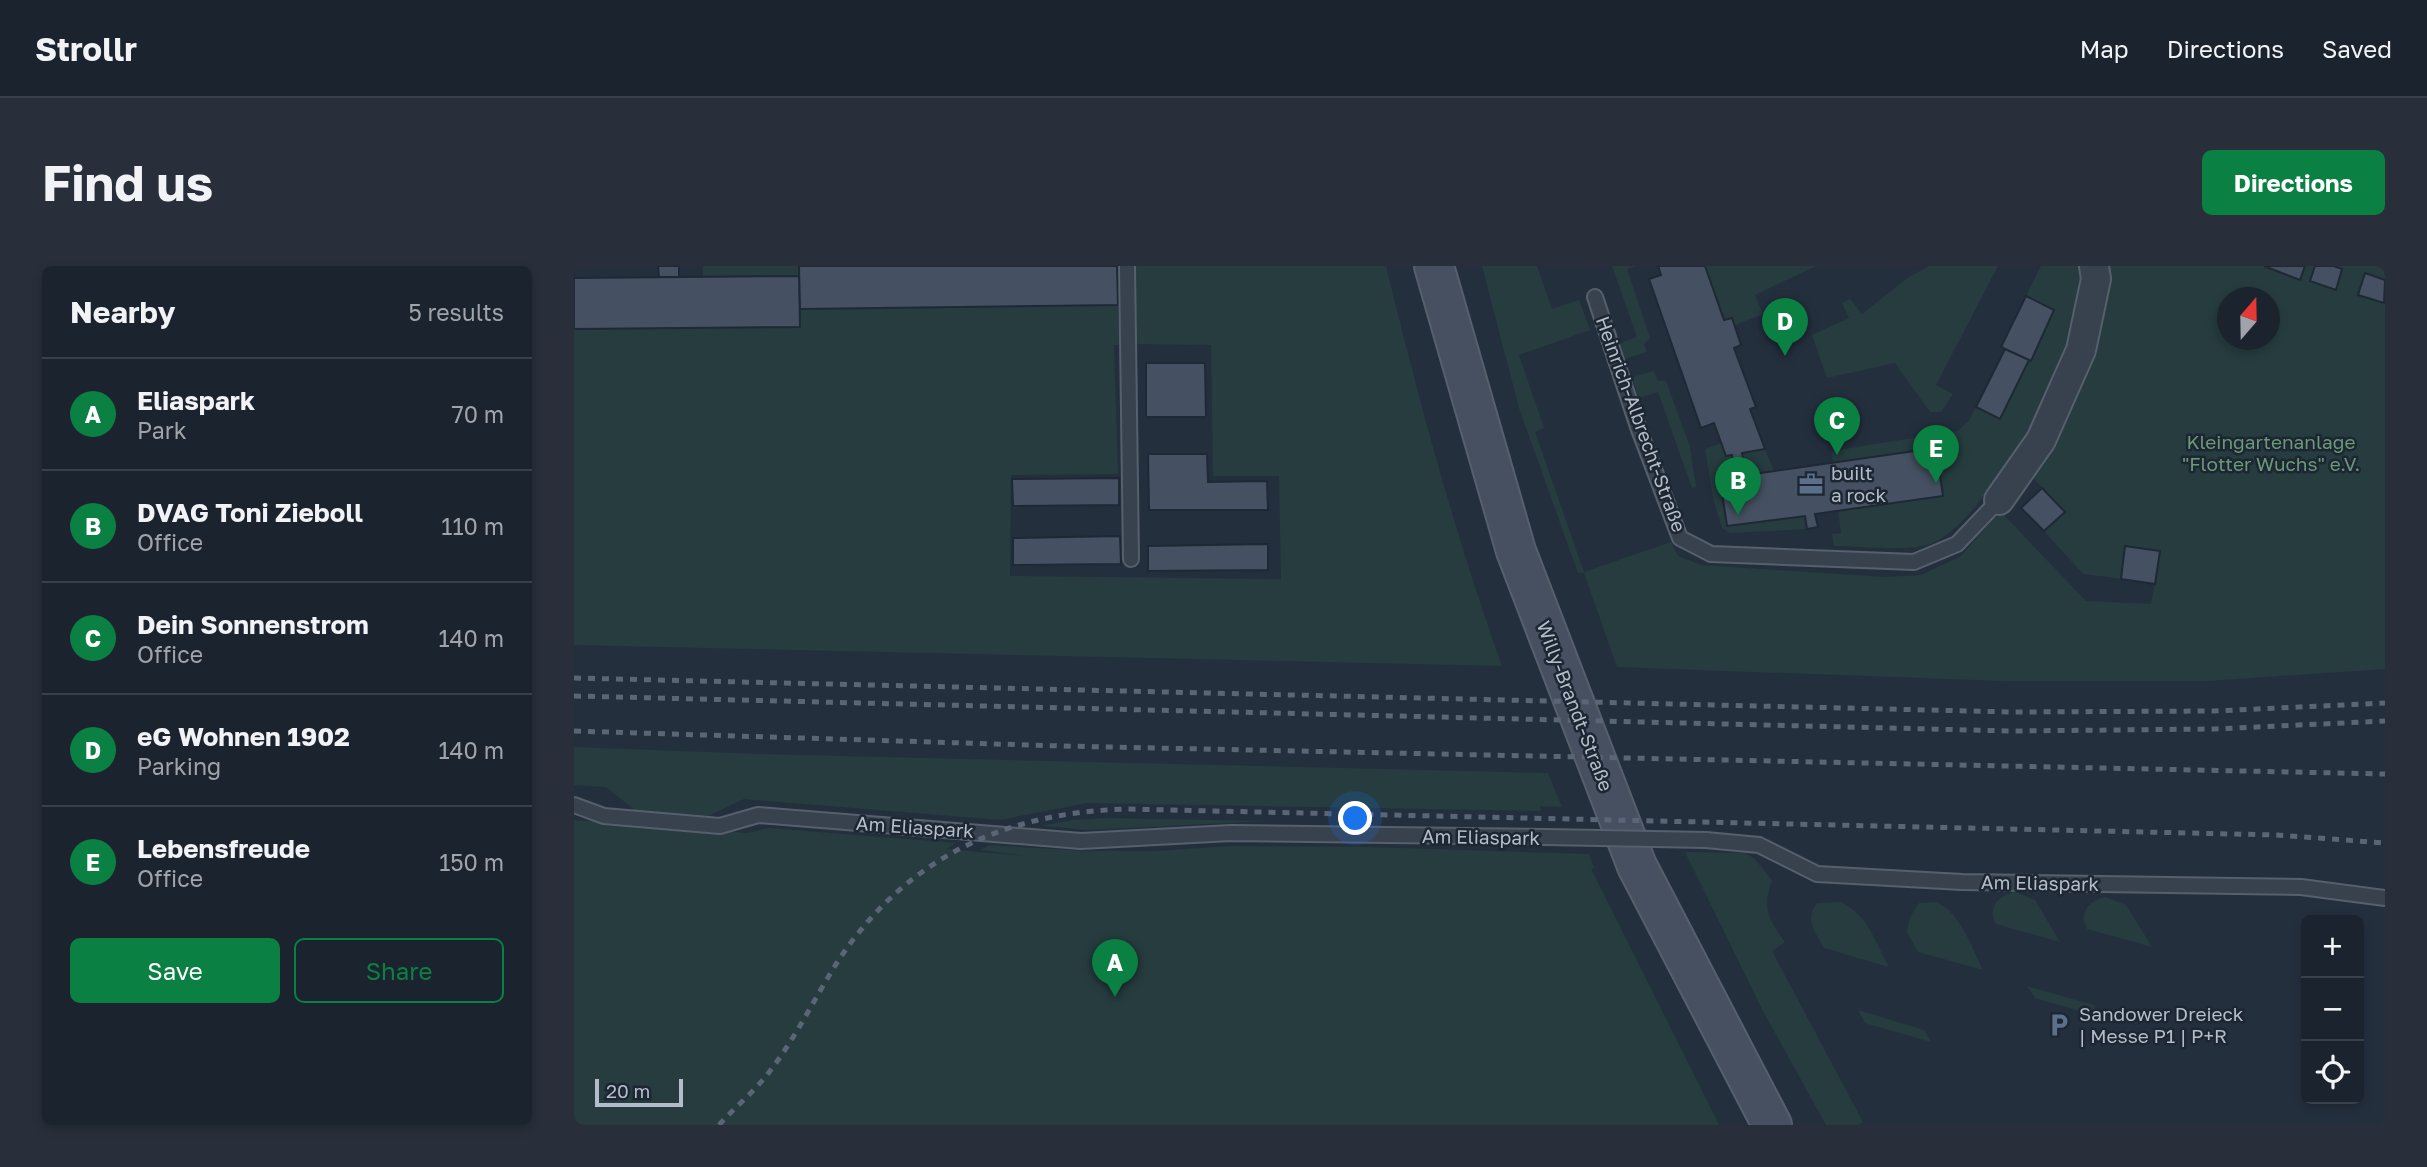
<!DOCTYPE html>
<html lang="en">
<head>
<meta charset="utf-8">
<style>
  body { margin:0; font-family:"Golos Text",sans-serif; background:#282f3a; color:#f1f3f6 }
  .controls { position:absolute; right:21px; bottom:21px; display:grid; overflow:hidden; border-radius:10px; box-shadow:0 4px 10px #0003 }
  .controls button { width:63px; height:63px; display:grid; place-items:center; padding:0; border:0; border-bottom:2px solid #39404a; background:#1b232e; color:#f1f3f6; font:35px sans-serif }
  .compass { position:absolute; left:1643px; top:21px; width:63px; height:63px; border-radius:50%; background:#1b232e; box-shadow:0 4px 10px #0003; rotate:20deg }
  .scale { position:absolute; left:21px; bottom:18px; width:88px; box-sizing:border-box; padding-left:7px; border:4px solid #b4bcc9; border-top:0; font-size:19px; line-height:24px; white-space:nowrap; color:#b4bcc9; -webkit-text-stroke:5px #1d2633; paint-order:stroke }
  .you { position:absolute; left:782px; top:553px; width:24px; height:24px; margin:-18px; border:5px solid #fff; border-radius:50%; background:#1a73e8; box-shadow:0 0 0 10px #1a73e833 }
  .badge { display:grid; place-items:center; width:46px; height:46px; border-radius:50%; background:#0b8043; color:#fff; font-size:23px; font-weight:700 }
  .pin { position:absolute; translate:-50% -58px; filter:drop-shadow(0 2px 4px #0008) }
  .pin::after { content:''; position:absolute; top:37px; width:24px; height:21px; background:inherit; clip-path:polygon(0 0,100% 0,50% 100%) }
  .list { margin:0; padding:0; list-style:none }
  h2 { display:flex; justify-content:space-between; align-items:center; height:91px; margin:0; padding:0 28px; font-size:30px }
  h2 small { font-size:23px; font-weight:400; color:#a0a4aa }
  .list li { display:grid; grid-template-columns:46px 1fr auto; gap:21px; align-items:center; box-sizing:border-box; height:112px; padding:0 28px; border-top:2px solid #39404a }
  .list b { display:block; font-size:26px; white-space:nowrap }
  .list p { margin:0; font-size:23px; white-space:nowrap; color:#a0a4aa }
  .list em { font-size:23px; font-style:normal; color:#a0a4aa }
  .actions { display:flex; gap:14px; padding:21px 28px }
  .actions a { flex:1; padding:16px 0; border:2px solid #0b8043; border-radius:10px; text-align:center; font-size:24px; color:#0b8043 }
  .actions .main { background:#0b8043; color:#fff }
  .icon { flex:none; width:38px; height:38px; fill:none; stroke:currentColor; stroke-width:2; stroke-linecap:round; stroke-linejoin:round }
  .map { position:relative; flex:none; width:1811px; height:859px; overflow:hidden; border-radius:10px }
  header { display:flex; align-items:center; gap:42px; box-sizing:border-box; height:98px; padding:0 35px; background:#1b232e; border-bottom:2px solid #39404a }
  header strong { font-size:33px }
  nav { display:flex; gap:38px; margin-inline-start:auto; font-size:24px }
  .intro { display:flex; align-items:center; justify-content:space-between; box-sizing:border-box; height:168px; padding:0 42px }
  h1 { margin:0; font-size:49px }
  .button { padding:18px 32px; border-radius:10px; background:#0b8043; color:#fff; font-size:24px; font-weight:700 }
  main { display:flex; gap:42px; padding:0 42px }
  aside { flex:1; background:#1b232e; border-radius:10px; box-shadow:0 4px 10px #0003 }
  .map>svg:first-child { display:block }
  .green { fill:#263c3f; fill-rule:evenodd }
  .building { fill:#455162; stroke:#1f2835; stroke-width:2 }
  .lines { fill:none; stroke-linecap:round; stroke-linejoin:round }
  .service-casing { stroke:#565f6c; stroke-width:18 }
  .minor-casing { stroke:#565f6c; stroke-width:32 }
  .secondary-casing { stroke:#565f6c; stroke-width:42 }
  .service { stroke:#38414e; stroke-width:14 }
  .minor { stroke:#38414e; stroke-width:28 }
  .secondary { stroke:#465061; stroke-width:38 }
  .rail { stroke:#5a6575; stroke-width:5; stroke-dasharray:7 7; stroke-linecap:butt }
  .service-bridge-casing { stroke:#565f6c; stroke-width:18; stroke-linecap:butt }
  .service-bridge { stroke:#38414e; stroke-width:14 }
  .labels { text-anchor:middle; stroke-width:5; stroke-linejoin:round; paint-order:stroke }
  .street-label { font-size:19px; fill:#b4bcc9; stroke:#1d2633 }
  .park-label { font-size:19px; fill:#6b9a76; stroke:#1d2633 }
  .poi-label { font-size:19px; fill:#b4bcc9; stroke:#1d2633; text-anchor:start }
</style>
</head>
<body>
<header>
<strong>Strollr</strong>
<nav><a>Map</a><a>Directions</a><a>Saved</a></nav>
</header>
<div class="intro"><h1>Find us</h1><a class="button">Directions</a></div>
<main>
<aside>
<h2>Nearby<small>5 results</small></h2>
<ul class="list">
<li><span class="badge">A</span><div><b>Eliaspark</b><p>Park</p></div><em>70 m</em></li>
<li><span class="badge">B</span><div><b>DVAG Toni Zieboll</b><p>Office</p></div><em>110 m</em></li>
<li><span class="badge">C</span><div><b>Dein Sonnenstrom</b><p>Office</p></div><em>140 m</em></li>
<li><span class="badge">D</span><div><b>eG Wohnen 1902</b><p>Parking</p></div><em>140 m</em></li>
<li><span class="badge">E</span><div><b>Lebensfreude</b><p>Office</p></div><em>150 m</em></li>
</ul>
<div class="actions"><a class="main">Save</a><a>Share</a></div>
</aside>
<div class="map">
<svg width="1811" height="859" viewBox="0 0 1811 859">
  <rect width="100%" height="100%" fill="#242f3e"/>
  <path class="green" d="M129 0H225V10L129 11Z
    M562 0H812C845 135 881 269 928 400L0 379V63L225 61 226 43 544 39 545 79H540L544 208 437 209 436 310 707 313 705 210H639L637 79 562 78Z
    M908 0H963L978 43 1005 34 1016 64 945 89 970 162 961 166 1010 306 1097 276 1104 290 1127 299 1311 311 1347 309 1387 290 1420 252 1429 248 1512 335 1577 338 1581 317 1509 308 1470 265 1491 245 1458 211C1483 173 1507 130 1518 85 1525 57 1528 28 1533 0H1811V403L1633 415H1429L1043 401 1010 307H1004L945 142ZM1654 32H1696V74H1654Z
    M1038 0H1062L1053 3 1076 72 1070 78 1073 86 1051 93 1046 77 1063 71Z
    M1131 0H1242L1181 29 1189 48 1161 59 1158 52 1150 54Z
    M1355 0H1424L1362 119 1379 128 1367 146H1356L1321 97 1253 112 1238 69 1275 52 1268 37 1276 33 1288 48 1335 11Z
    M1467 0H1506C1523 62 1417 249 1361 276 1338 287 1287 280 1260 280L1258 268 1267 267 1264 245 1368 230 1259 197 1257 185 1383 165 1395 155 1402 141 1427 153 1455 94 1457 95 1480 44 1452 30Z
    M1080 105 1084 115H1092L1116 181 1122 221 1118 222 1084 126 1065 132 1058 111Z
    M1148 177 1152 190 1191 183 1200 205 1147 213 1154 260 1231 250 1233 263 1156 267 1148 262 1139 232 1131 183Z
    M0 481 185 488 974 507 988 541 966 540 967 545 513 537 426 554 170 533 134 550 62 545 32 521 0 519Z
    M533 552 692 555 515 564 468 560 498 554Z
    M0 554 173 567 195 562 383 577 372 583 453 590 406 584 416 579 512 585H582L656 580 794 581 1015 588 1020 602 1017 603 1145 859H0Z
    M1111 586 1170 587 1180 592 1198 614C1188 642 1194 653 1211 676L1198 685 1289 856 1284 859H1252L1189 745Z
    M1441 626 1461 634 1486 676 1422 658C1413 640 1424 630 1441 626Z
    M1531 631 1552 639 1578 681 1513 663C1504 646 1515 635 1531 631Z
    M1266 636C1293 647 1302 677 1315 701L1250 682C1241 665 1230 654 1243 637Z
    M1362 636C1387 647 1397 680 1409 704L1344 686 1333 666 1336 651 1345 637Z
    M1453 720 1520 739 1526 751 1461 732Z
    M1284 744 1350 764 1357 776 1291 757Z"/>
  <path class="building" d="M84 0H105V11H85Z
    M225 0H543L544 39 226 43Z
    M1084 0H1131L1150 54 1158 52 1167 79 1160 82 1182 141 1176 143 1191 183 1168 187 1172 209 1362 182 1369 230 1241 248 1244 261 1233 263 1231 250 1153 260 1146 213 1161 211 1158 189 1152 190 1140 157 1127 162 1075 13 1087 9Z
    M1690 0H1731L1726 14Z
    M1741 0H1760L1768 3 1762 24 1736 15Z
    M1791 7 1811 14 1810 37 1784 29Z
    M225 10 226 61 0 63V12Z
    M1452 30 1480 44 1457 95 1427 81Z
    M1431 83 1455 94 1426 153 1402 141Z
    M572 97H631L632 151H572Z
    M574 188H633L634 216 693 215 694 244H575Z
    M545 212V239L439 240 438 213Z
    M1468 222 1491 246 1470 265 1447 242Z
    M546 270 547 298 439 299V272Z
    M694 278V304L574 305V280Z
    M1551 280 1586 285 1581 318 1547 313Z"/>
  <g class="lines">
    <g class="service-casing">
      <path id="service" d="M553 0 557 293
        M1021 31 1064 161 1106 272 1137 288 1340 296 1383 278 1425 234
        M0 539 30 550 146 560 184 549 507 575 657 567 972 571
        M1132 574 1185 579 1243 608 1388 616 1727 621 1811 632"/>
    </g>
    <g class="minor-casing">
      <path id="minor" d="M1425 234 1467 174 1507 84 1522 13 1520 0"/>
    </g>
    <g class="secondary-casing">
      <path id="secondary" d="M860 0 942 285 1063 600 1198 859"/>
    </g>
    <use href="#service" class="service"/>
    <use href="#minor" class="minor"/>
    <use href="#secondary" class="secondary"/>
    <path class="rail" d="M0 412 1438 446 1640 445 1811 437
      M0 430 1438 465 1640 463 1811 455
      M0 465 487 480 1811 508
      M145 859C162 840 181 825 196 805 223 770 242 729 266 692 334 591 431 547 551 543L1703 569 1811 577"/>
    <g class="service-bridge-casing">
      <path id="service-bridge" d="M972 571 1132 574"/>
    </g>
    <use href="#service-bridge" class="service-bridge"/>
  </g>
  <defs>
    <g id="office-bare" transform="scale(1.89)"><path d="M-6-3h4V-5.5h4V-3h4V5H-6ZM-1-4.5V-3h2v-1.5ZM-6 0V1H6V0Z" fill="#5c6f8a" stroke="#1d2633" stroke-width="2.5" paint-order="stroke"/></g>
    <g id="parking-bare" transform="scale(1.89)"><path d="M-3.5-5.5H1a3.5 3.5 0 0 1 0 7H-1V5.5H-3.5ZM-1-3.4V-.6H.8a1.4 1.4 0 0 0 0-2.8Z" fill="#5c6f8a" stroke="#1d2633" stroke-width="2.5" paint-order="stroke"/></g>
  </defs>
  <g fill-rule="evenodd">
    <use href="#office-bare" x="1237" y="218"/>
    <use href="#parking-bare" x="1485" y="759"/>
  </g>
  <g class="labels">
    <g class="street-label">
      <text transform="translate(1067 158) rotate(70)" y="7">Heinrich-Albrecht-Straße</text>
      <text transform="translate(1001 440) rotate(69)" y="7">Willy-Brandt-Straße</text>
      <text transform="translate(341 561) rotate(4)" y="7">Am Eliaspark</text>
      <text transform="translate(907 571) rotate(1)" y="7">Am Eliaspark</text>
      <text transform="translate(1466 617) rotate(1)" y="7">Am Eliaspark</text>
    </g>
    <g class="park-label">
      <text x="1697" y="183">Kleingartenanlage<tspan x="1697" dy="22">"Flotter Wuchs" e.V.</tspan></text>
    </g>
    <g class="poi-label">
      <text x="1257" y="214">built<tspan x="1257" dy="22">a rock</tspan></text>
      <text x="1505" y="755">Sandower Dreieck<tspan x="1505" dy="22">| Messe P1 | P+R</tspan></text>
    </g>
  </g>
</svg>
<div class="controls">
<button>+</button>
<button>−</button>
<button><svg class="icon" aria-label="locate" viewBox="0 0 24 24"><circle cx="12" cy="12" r="6"/><path d="M12 2v4M12 18v4M2 12h4M18 12h4"/></svg></button>
</div>
<svg class="compass" viewBox="-18 -18 36 36"><path d="M0-13l5 13h-10z" fill="#e53935"/><path d="M0 13l5-13h-10z" fill="#a0a4aa"/></svg>
<div class="scale">20 m</div>
<div class="you"></div>
<div class="pin badge" style="left:541px;top:731px">A</div>
<div class="pin badge" style="left:1164px;top:249px">B</div>
<div class="pin badge" style="left:1263px;top:189px">C</div>
<div class="pin badge" style="left:1211px;top:90px">D</div>
<div class="pin badge" style="left:1362px;top:217px">E</div>
</div>
</main>
</body>
</html>
